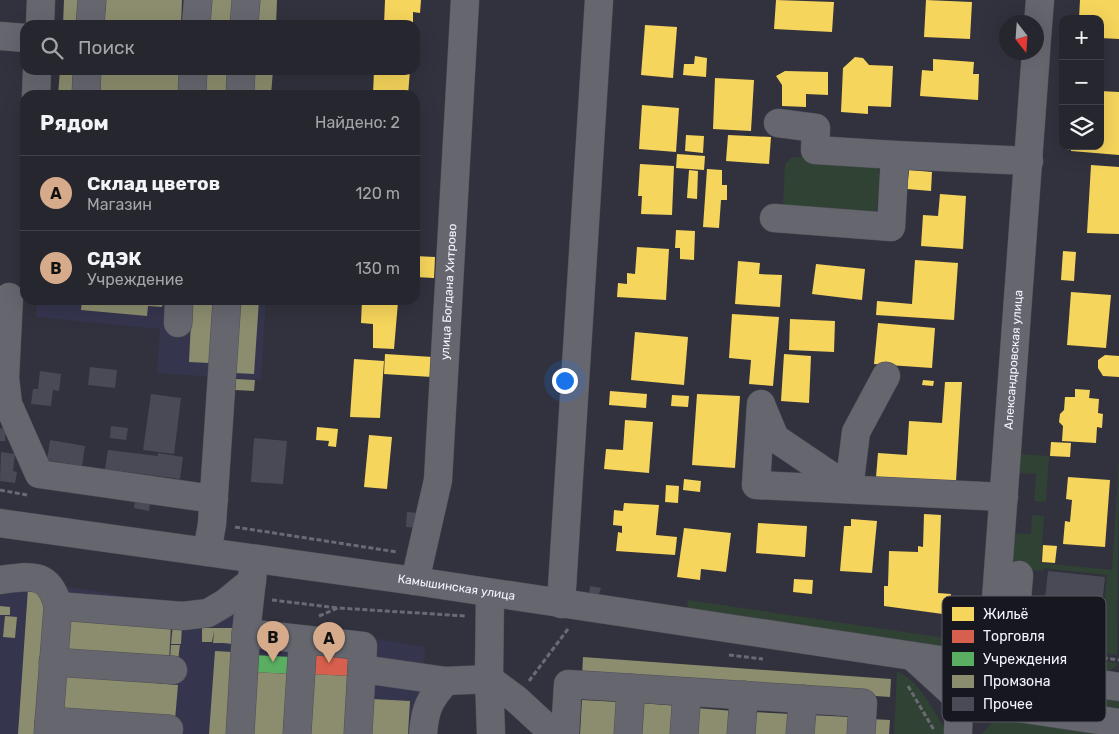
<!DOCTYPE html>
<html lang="ru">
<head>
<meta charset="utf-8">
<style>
  body { margin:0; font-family:Rubik,sans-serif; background:#32323a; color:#f1f3f6 }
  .controls { position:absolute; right:15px; top:15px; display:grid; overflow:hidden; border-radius:10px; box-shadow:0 5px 20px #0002 }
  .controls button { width:45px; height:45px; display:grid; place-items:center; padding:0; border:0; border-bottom:1px solid #42434a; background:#26262e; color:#f1f3f6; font:25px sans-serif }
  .compass { position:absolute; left:999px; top:15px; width:45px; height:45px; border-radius:50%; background:#26262e; box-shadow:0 5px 20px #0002; rotate:163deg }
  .you { position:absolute; left:564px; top:380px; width:18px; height:18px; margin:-12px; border:4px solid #fff; border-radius:50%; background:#1a73e8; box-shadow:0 0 0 8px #1a73e833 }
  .badge { display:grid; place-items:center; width:32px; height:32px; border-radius:50%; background:#d6ab8b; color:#111; font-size:16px; font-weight:700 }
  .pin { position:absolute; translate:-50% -41px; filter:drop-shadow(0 1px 2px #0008) }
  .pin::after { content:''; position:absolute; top:26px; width:18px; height:15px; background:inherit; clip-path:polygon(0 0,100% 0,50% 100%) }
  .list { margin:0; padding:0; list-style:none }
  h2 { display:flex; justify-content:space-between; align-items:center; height:65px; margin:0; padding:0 20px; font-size:21px }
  h2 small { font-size:16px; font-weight:400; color:#a4a5aa }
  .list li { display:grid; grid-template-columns:32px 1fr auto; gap:15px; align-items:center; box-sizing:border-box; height:75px; padding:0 20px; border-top:1px solid #42434a }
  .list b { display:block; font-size:19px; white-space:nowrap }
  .list p { margin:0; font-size:16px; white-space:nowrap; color:#a4a5aa }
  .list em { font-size:16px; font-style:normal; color:#a4a5aa }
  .icon { flex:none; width:28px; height:28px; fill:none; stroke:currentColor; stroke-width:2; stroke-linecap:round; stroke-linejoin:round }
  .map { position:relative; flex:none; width:1119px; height:734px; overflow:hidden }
  .search { position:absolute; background:#26262e; box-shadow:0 5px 20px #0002; left:20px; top:20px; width:400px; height:55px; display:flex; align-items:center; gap:12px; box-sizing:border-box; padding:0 18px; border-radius:15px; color:#a4a5aa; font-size:19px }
  .panel { position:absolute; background:#26262e; box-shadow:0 5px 20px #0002; left:20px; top:90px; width:400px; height:215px; border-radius:15px }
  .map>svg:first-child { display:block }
  .built { fill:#35354e }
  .green { fill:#304234 }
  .homes { fill:#f6d55c }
  .shops { fill:#d6604d }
  .public { fill:#5aae61 }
  .industry { fill:#8c8c6e }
  .building { fill:#4a4a57 }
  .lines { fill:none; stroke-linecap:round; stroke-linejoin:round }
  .minor-casing { stroke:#4f4f58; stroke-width:29 }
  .path { stroke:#6a6a72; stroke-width:3; stroke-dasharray:5 2.5; stroke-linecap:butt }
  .minor { stroke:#66666f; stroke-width:28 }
  .labels { text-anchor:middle; stroke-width:5; stroke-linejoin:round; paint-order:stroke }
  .street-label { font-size:12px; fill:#f4f4fd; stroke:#171720 }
  .key { fill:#171720; stroke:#595962; stroke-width:1 }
  .key-label { font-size:14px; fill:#f4f4fd }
</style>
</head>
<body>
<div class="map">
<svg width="1119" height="734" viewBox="0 0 1119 734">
  <rect width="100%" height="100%" fill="#32323e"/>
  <path class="built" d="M37 300H266L261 380 157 373 160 329 36 317Z
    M0 575 425 647 418 734H0Z"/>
  <path class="green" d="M796 157 870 162 877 166 880 176 876 214 783 205 785 164 791 158Z
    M1019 454 1049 456 1046 502 1034 501 1036 474 1018 473Z
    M1119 458 1117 655 1051 646 1053 630 1101 635 1107 575 1044 568 1043 571 1013 568 1006 639 1011 533 1031 534 1032 515 1044 516 1041 563 1112 570Z
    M688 600 986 644 981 653 687 609Z
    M1023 650 1117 663V666L1107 672 1021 659Z
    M897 671C921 682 934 712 948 734H894Z
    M1016 685 1119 700V708L1014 693Z
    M1006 719 1106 734H981L992 723Z"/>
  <path class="homes" d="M385 0H421L420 13 413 12V25H384Z
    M776 0 834 2 832 32 774 29Z
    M926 0 972 2 970 39 924 37Z
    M1080 0H1119V39L1100 38V19H1079Z
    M645 25 677 27 673 78 641 75Z
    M695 56 707 58 706 77 683 75 684 64H694Z
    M855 57 863 58 869 65 893 66 891 107 868 106V114L841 112 843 68Z
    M933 59 974 62 973 74H979L978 100 920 96 922 70 933 71Z
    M274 70H290V74L274 72Z
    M374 70H410L408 95H373Z
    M785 71 828 72V95L806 94V107L782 106V85L776 76Z
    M715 78 754 80 751 131 713 129Z
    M1100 91 1119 92V155L1071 151V146H1100Z
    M642 105 679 108 676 152 639 149Z
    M686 135 704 136 703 153 685 151Z
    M728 135 771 137 769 164 726 161Z
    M677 154 705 156 704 170 676 168Z
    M640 164 674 166 672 215 641 214 642 196H638Z
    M1091 165 1119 167V234L1087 233Z
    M707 169 722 170V185H727V200H721L719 228 703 227Z
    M689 170 698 171 697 199 687 198Z
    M909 170 932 172 931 191 907 189Z
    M940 194 966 196 963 249 921 246 923 215 938 216Z
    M676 230 695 231 694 260 680 259V248H675Z
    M637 247 669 249 666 300 617 297 618 283 627 284V273L635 274Z
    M1063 251 1076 252 1074 281 1061 280Z
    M415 256 435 257 434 278 415 277Z
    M915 260 958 263 954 320 876 315 877 301 912 304Z
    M738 261 760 263 759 274 782 275 780 307 735 304Z
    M816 264 865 269 862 300 812 294Z
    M1071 292 1111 295 1106 348 1067 345Z
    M362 300 398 302 394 349 373 348V324L361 323Z
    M732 314 779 317 773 386 749 384 751 360 729 358Z
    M790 319 835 321 834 352 789 350Z
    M878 323 935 328 932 368 874 364Z
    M635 332 688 337 684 385 631 380Z
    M385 354 433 357 432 377 384 374Z
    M784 354 811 356 809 403 781 401Z
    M1105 355 1119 356V377L1103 376 1098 368V360Z
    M354 359 384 361 380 418 350 417Z
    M923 380 934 381 933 386 922 385Z
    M945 382H962L956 481 876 477 878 453 907 455 909 421 942 423Z
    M1075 389 1090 390 1089 398 1099 399 1098 413 1103 414 1102 428 1097 427 1096 443 1062 441 1063 426 1059 422 1060 414 1064 410 1065 397H1075Z
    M610 391 647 394 646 408 609 405Z
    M697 394 740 396 735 468 692 465Z
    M672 395 689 396 688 407 671 406Z
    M625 420 653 422 649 473 604 469 606 449 623 450Z
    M317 427 338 429 336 447 328 446 329 441 316 440Z
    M369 435 392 437 387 489 364 487Z
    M1051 442 1071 443 1070 457 1050 456Z
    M1068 477 1110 480 1105 547 1063 544 1065 521 1070 522 1072 500 1066 499Z
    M684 479 701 481 700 492 683 490Z
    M666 485 679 486 678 503 665 502Z
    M624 503 659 505 656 535 677 537 675 555 616 551 618 532 622 533V526L613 525 614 510 623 511Z
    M924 514 941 515 938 593 951 594 950 615 884 606V586H888L889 551 918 552V546L923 547Z
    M851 519 877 521 872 573 840 571 844 526H851Z
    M758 523 807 526 805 557 756 553Z
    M684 528 731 533 726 572 701 569 700 580 677 577Z
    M1043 545 1057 546 1055 563 1042 562Z
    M794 579 813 580 812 594 793 592Z"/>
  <path class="shops" d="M309 653 353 655 352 676 308 674Z"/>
  <path class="public" d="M253 655 291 657 290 674 252 672Z"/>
  <path class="industry" d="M64 0H83L81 25H63Z
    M106 0H182L181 25H104Z
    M211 0H233L231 25H209Z
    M257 0H277L276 25H256Z
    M60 70H78L77 95H58Z
    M101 70H180L179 95 100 93Z
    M207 70H228L227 95H205Z
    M253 70H273L271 95H252Z
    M82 300H163L162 307 148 306 147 316 81 310Z
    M192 300H213L209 363 189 362Z
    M239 300H259L254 374 234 373Z
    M236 379 255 380 254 391 235 390Z
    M28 588 47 590 37 734H18Z
    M0 606 10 607V615H0Z
    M5 616 17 617 15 638 3 637Z
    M69 618 171 625 169 662 67 655Z
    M173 624 182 625 181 644H171Z
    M202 628H224L223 643H213L214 631 212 642H202Z
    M224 628H234L233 644 223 643Z
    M171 645H180L178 660H170Z
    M215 651 233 652 228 734H209Z
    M583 657 891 679 890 697 582 676Z
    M252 672 290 674 287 734H249Z
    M308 674 352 676 349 734H304Z
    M65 675 178 685 175 720 62 713Z
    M372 699 410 701 408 734H370Z
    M582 700 619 702 617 734H580Z
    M641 703 679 706 677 734H639Z
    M696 708 734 711 733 734H694Z
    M752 712 791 714 790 734H751Z
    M810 715 850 717 848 734H809Z
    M870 719 890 720 889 734H869Z"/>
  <path class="building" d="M90 367 117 370 115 388 88 385Z
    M40 371 61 374 59 391 53 390 51 406 31 404 33 389H38Z
    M151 394 181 398 174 454 143 450Z
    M111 426 128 428 126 440 110 438Z
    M0 428 6 429 5 441H0Z
    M254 438 287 441 283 484 251 482Z
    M50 440 85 446 82 466 47 460Z
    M108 450 158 456V453L183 457 180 479 105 469Z
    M1 452 15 454 13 471 17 472 15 483 0 481Z
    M135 500 150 503 149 511 134 508Z
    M407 512 420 513 419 528 406 527Z
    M1048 571 1105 577 1099 633 1042 627Z
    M590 586 601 588 599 594 589 593Z"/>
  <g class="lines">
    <g class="minor-casing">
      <g id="minor">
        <path d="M40 25 41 0"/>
        <path d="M90 25 92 0"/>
        <path d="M196 25 198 0"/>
        <path d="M244 25 246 0"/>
        <path d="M0 36 25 38"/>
        <path d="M1036 50 1040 0"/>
        <path d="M36 95 37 70"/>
        <path d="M86 95 87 70"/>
        <path d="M192 95 193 70"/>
        <path d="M240 95 241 70"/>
        <path d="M778 123 816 128 815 150 895 155"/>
        <path d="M774 218 891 227 895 155 1029 161"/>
        <path d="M9 297 5 378 8 404 39 474 214 499"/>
        <path d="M178 323 179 300"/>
        <path d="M761 404 756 485 1004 497"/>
        <path d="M762 407 775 438 849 488 856 432 886 376"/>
        <path id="s1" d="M0 523 415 581 1119 687"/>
        <path d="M207 552 212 524 227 300"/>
        <path d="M253 570 246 633 363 646 358 734"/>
        <path d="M0 580C31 576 49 571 58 606"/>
        <path id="s2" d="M415 581 438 480 465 0"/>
        <path d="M490 593 489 679 491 734"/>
        <path d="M561 604 599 0"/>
        <path d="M912 656 959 699 1119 723"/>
        <path d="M53 662 173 670"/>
        <path id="s3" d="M991 668 1036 52"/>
        <path d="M362 669 446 681"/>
        <path d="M1011 671 1019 575"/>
        <path d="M49 721 169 729"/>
        <path d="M48 734 58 606 183 616 208 613 225 603 252 581"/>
        <path d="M240 734 246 633"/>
        <path d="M297 734 303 640"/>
        <path d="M423 734C425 709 429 700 446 681L489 679 516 699 554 734"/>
        <path d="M565 734 568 684 863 703 861 734"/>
        <path d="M628 734 631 688"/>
        <path d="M684 734 687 692"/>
        <path d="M741 734 744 695"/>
        <path d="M800 734 803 699"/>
        <path d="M958 734 959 699"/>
      </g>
    </g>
    <path class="path" d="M0 490 27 495
      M235 527 397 552
      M272 600 338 608
      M319 616 338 608 466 616
      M1037 631 1047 632 1045 649
      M1036 648 1119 660
      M729 655 763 659
      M529 681 568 629
      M908 686 934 730"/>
    <use href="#minor" class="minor"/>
  </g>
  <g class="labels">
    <g class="street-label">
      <text dy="4" stroke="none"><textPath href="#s2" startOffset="292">улица Богдана Хитрово</textPath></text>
      <text dy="4" stroke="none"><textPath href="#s3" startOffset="309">Александровская улица</textPath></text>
      <text dy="4" stroke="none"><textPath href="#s1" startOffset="461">Камышинская улица</textPath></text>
    </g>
  </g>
  <rect x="942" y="596" width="164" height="126" rx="8" class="key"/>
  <rect x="952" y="607" width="22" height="14" fill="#f6d55c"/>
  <rect x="952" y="630" width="22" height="13" fill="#d6604d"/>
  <rect x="952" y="652" width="22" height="14" fill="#5aae61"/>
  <rect x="952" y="675" width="22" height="13" fill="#8c8c6e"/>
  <rect x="952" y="697" width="22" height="14" fill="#4a4a57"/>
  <g class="key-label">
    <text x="983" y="619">Жильё</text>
    <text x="983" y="641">Торговля</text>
    <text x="983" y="664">Учреждения</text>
    <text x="983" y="686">Промзона</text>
    <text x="983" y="709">Прочее</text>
  </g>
</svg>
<div class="controls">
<button>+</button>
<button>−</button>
<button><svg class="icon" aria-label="layers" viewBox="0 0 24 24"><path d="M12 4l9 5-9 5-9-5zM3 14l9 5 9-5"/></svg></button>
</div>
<svg class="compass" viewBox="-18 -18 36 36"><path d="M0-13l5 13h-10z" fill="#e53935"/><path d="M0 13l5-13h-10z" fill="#a4a5aa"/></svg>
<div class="you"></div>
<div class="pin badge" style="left:329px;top:663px">A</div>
<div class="pin badge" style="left:273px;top:662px">B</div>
<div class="search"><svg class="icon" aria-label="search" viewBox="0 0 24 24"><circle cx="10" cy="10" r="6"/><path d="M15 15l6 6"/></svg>Поиск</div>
<section class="panel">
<h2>Рядом<small>Найдено: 2</small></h2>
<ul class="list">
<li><span class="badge">A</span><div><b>Склад цветов</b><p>Магазин</p></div><em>120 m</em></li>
<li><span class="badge">B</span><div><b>СДЭК</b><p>Учреждение</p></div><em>130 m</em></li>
</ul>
</section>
</div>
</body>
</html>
